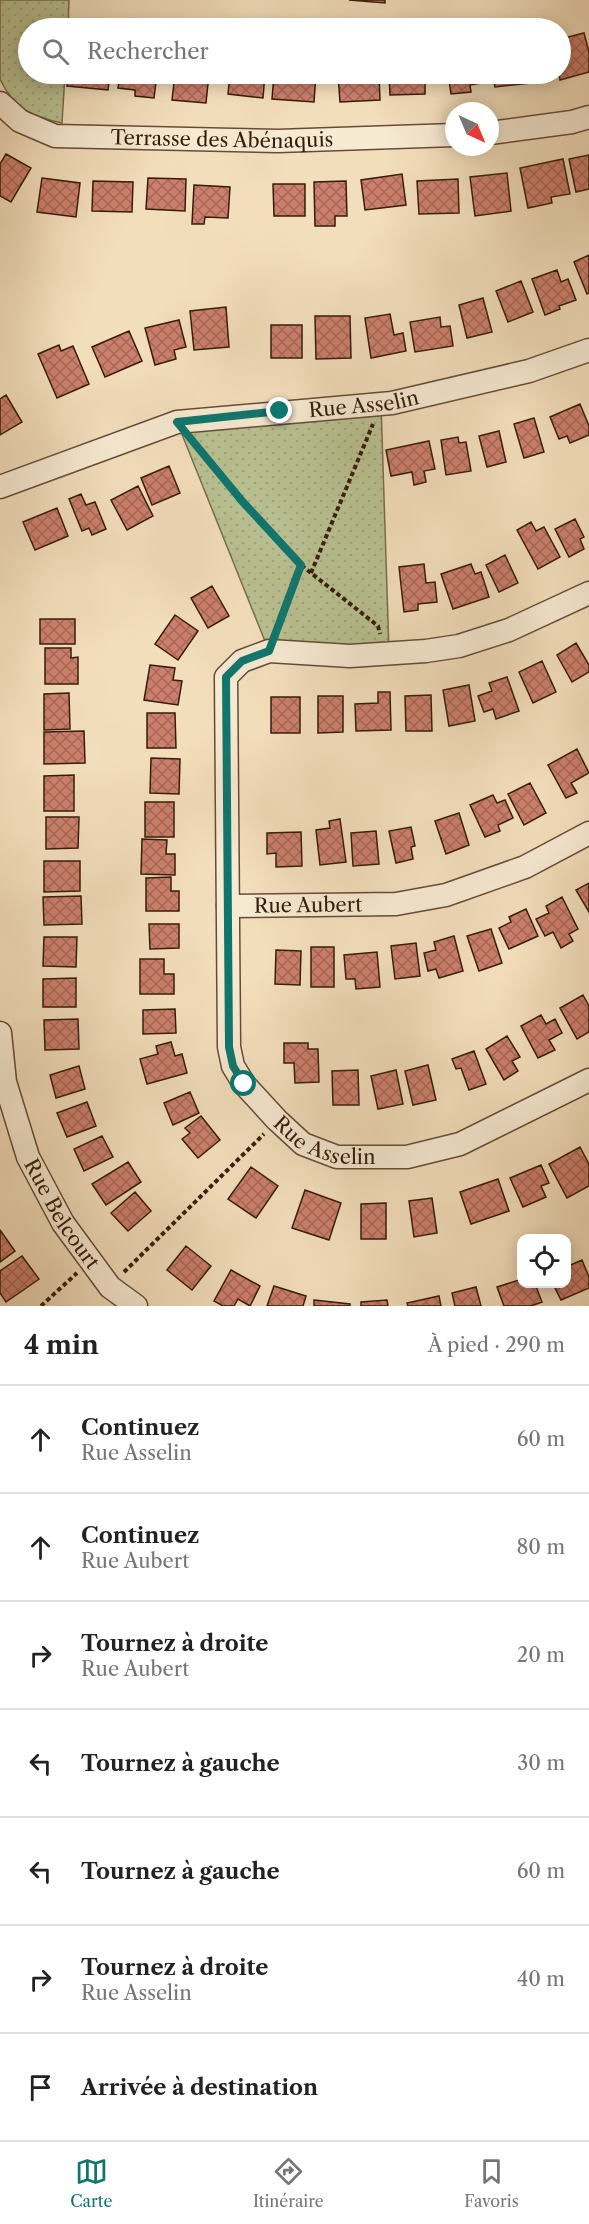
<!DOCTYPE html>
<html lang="fr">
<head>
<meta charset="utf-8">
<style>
  body { margin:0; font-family:"Libre Caslon Text",serif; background:#f6f6f6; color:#222 }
  .controls { position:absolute; right:18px; bottom:18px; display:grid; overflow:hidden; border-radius:12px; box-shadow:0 3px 15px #0003 }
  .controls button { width:54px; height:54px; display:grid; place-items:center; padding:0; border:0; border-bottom:2px solid #e0e0e0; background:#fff; color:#222; font:30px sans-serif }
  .compass { position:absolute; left:445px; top:102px; width:54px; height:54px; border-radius:50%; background:#fff; box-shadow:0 3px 15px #0003; rotate:136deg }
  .stop { position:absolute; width:18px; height:18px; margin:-14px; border:4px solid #0f766e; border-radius:50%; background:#fff }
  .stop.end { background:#0f766e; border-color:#fff; box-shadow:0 2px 6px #0008 }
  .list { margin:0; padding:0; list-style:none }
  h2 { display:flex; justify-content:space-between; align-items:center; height:78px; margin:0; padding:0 24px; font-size:26px }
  h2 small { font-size:20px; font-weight:400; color:#767676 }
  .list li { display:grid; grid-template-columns:39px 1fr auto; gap:18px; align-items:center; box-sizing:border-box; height:108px; padding:0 24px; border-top:2px solid #e0e0e0 }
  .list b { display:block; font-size:22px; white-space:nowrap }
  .list p { margin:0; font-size:20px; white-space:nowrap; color:#767676 }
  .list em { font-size:20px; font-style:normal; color:#767676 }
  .icon { flex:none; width:33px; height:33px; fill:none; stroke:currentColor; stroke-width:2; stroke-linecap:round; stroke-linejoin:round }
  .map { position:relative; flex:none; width:589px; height:1306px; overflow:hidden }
  .search { position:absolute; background:#fff; box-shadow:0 3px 15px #0003; left:18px; right:18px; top:18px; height:66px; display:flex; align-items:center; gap:15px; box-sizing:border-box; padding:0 21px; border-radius:33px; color:#767676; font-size:22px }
  .sheet { height:834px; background:#fff }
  nav { display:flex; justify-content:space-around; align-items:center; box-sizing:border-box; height:84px; border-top:2px solid #e0e0e0; background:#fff; font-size:16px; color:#767676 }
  nav a { display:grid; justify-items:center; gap:3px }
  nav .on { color:#0f766e }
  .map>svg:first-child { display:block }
  .park { fill:url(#park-dots); stroke:#786e4e; stroke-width:1.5 }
  .building { fill:url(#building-cross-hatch); stroke:#361c0a; stroke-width:1.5 }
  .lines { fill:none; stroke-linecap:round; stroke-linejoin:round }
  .minor-casing { stroke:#654c36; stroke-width:25 }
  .path { stroke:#361c0a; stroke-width:4; stroke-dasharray:4.5 3; stroke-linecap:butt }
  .minor { stroke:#f7ead3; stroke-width:22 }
  .route { stroke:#0f766e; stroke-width:8 }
  .labels { text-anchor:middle; stroke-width:4.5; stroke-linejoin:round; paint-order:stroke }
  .street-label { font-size:20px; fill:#361c0a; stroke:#f7ead3 }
</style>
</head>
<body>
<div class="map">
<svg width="589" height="1306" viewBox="0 0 589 1306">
  <defs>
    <pattern id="park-dots" width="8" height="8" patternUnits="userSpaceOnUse" patternTransform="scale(1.5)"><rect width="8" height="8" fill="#b9c192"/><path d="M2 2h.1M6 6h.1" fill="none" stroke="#a0a57d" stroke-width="1.8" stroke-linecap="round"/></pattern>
    <pattern id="building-cross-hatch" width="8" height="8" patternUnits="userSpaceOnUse" patternTransform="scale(1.5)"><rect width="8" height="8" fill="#cc7f6c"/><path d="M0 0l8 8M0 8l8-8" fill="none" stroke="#a66757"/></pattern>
  </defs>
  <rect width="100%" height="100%" fill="#f3debc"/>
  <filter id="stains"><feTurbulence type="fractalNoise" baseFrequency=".00333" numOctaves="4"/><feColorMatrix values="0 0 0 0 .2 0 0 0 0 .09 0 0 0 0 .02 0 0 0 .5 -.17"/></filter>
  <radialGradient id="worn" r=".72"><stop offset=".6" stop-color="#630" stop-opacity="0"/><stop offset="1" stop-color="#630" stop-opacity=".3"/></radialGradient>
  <path class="park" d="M0 0H69L68 28H28V74H65L62 123C32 117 14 109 0 79Z
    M381 404 389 652 269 651 177 422Z"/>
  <path class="building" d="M349 0H385V3Z
    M584 33 589 52V72L560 80 559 74H560V39Z
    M68 74H110L108 90 67 86Z
    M120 74H157L154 98 135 96V90L118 88Z
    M175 74H209L206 103 172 100Z
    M230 74H265L263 98 228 94Z
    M274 74H316L314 102 272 99Z
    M338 74H379L380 100 340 102Z
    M389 74H425V94L390 95Z
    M448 74H481L482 83 470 85 471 92 451 94Z
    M493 74H529L530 83 495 87Z
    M6 154 31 168 11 202 0 196V164Z
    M589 155V189L576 192 569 159Z
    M563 159 570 194 551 197 552 203 528 208 520 168Z
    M507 173 511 211 475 216 470 177Z
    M402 174 406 205 365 210 361 180Z
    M42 178 80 183 76 217 37 212Z
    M148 178 186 179 185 211 146 209Z
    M458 179 459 213 419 214 417 181Z
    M93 181 133 182 132 212 92 211Z
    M346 181 347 216H335V226H315L314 182Z
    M273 184H305V216H274Z
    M194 185 230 187 228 218 205 217 204 224H192Z
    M589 255V293L587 294 574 262Z
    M557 270 561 282 568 279 576 300 559 306 560 309 545 315 532 279Z
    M521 281 533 312 508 322 496 291Z
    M483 298 492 332 467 338 459 305Z
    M226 307 229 347 194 350 190 311Z
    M390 314 394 335 403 333 406 351 371 358 365 318Z
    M315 316H350L351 358 316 359Z
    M440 317 441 327 450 326 453 346 415 352 410 322Z
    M179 320 186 347 174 350 176 359 155 365 145 328Z
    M271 325H302V358H271Z
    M129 331 142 361 105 377 92 347Z
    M59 345 61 351 73 346 89 384 57 398 38 354Z
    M6 395 22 422 0 435V399Z
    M580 404 589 426V435L570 443 567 436 559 439 550 417Z
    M534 418 544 452 524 458 514 424Z
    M499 431 506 462 487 467 479 436Z
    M458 437 459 443 466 442 471 471 446 475 441 440Z
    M429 441 435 469 424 471 426 482 414 485 412 472 391 476 386 450Z
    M169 466 180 493 152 505 141 478Z
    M138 486 153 516 127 530 111 500Z
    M81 494 86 505 95 502 106 529 92 535 89 528 82 531 69 499Z
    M57 508 68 536 35 550 23 522Z
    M575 519 584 537 580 539 584 549 569 557 555 529Z
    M531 522 536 531 544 527 560 557 538 569 517 530Z
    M505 555 518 583 499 592 486 565Z
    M424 564 426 583 435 582 437 602 418 604V610L404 612 399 567Z
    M471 564 475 574 481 572 489 597 453 609 441 574Z
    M212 586 229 616 208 628 191 598Z
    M175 615 198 631 178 660 155 644Z
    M40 619H75V644H40Z
    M576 643 589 665V672L572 682 557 655Z
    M45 648H71V658L78 657V684H45Z
    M542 661 556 692 533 703 519 672Z
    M150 665 175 668 173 680 182 681 178 705 144 700Z
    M507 677 519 711 496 719 493 709 484 712 478 696 492 691 489 683Z
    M469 685 475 721 449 726 443 690Z
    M378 692H390L391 730 356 731 355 704 378 703Z
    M69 693 70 729 44 730V694Z
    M431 695 432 731H406L405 696Z
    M318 696H343V732L318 733Z
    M271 697H300V733H271Z
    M147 713H175L176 748H147Z
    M84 731 85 763 44 764V732Z
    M577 749 589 773 571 783 577 793 566 798 548 765Z
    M151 758 180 759 179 794 150 793Z
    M74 775V811H44V776Z
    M530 783 546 813 524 825 508 794Z
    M493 795 497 803 505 800 513 818 498 825 500 831 485 837 470 805Z
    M145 802H174V837H145Z
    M459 813 469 845 446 854 435 821Z
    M46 817H79L78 848 46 849Z
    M340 819 346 862 320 865 316 830 330 828 329 821Z
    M411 827 415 846 411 847 413 859 396 863 389 831Z
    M376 831 379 864 353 866 351 833Z
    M301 832 302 866 276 867V853L267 854V833Z
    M142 839 167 840 166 854H175V875L141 874Z
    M44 861H80V891L44 892Z
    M171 877V891H179V911H146V878Z
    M589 883V912L576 890Z
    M81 896 82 924 44 925 43 897Z
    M562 897 578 929 569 934 573 941 561 948 553 932 545 936 536 919 549 913 546 906Z
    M526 909 538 936 509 949 499 928 511 922 509 917Z
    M149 924H179V948L150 949Z
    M491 929 502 963 479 971 467 936Z
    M454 936 463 971 439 978 436 969 428 971 424 953 436 950 434 942Z
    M44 937H77L76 967 43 966Z
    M416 943 420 976 395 979 391 946Z
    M311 947H334V987H311Z
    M276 950 301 951 300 985 275 984Z
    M377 952 380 987 356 989 355 979H346L344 955Z
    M140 959H164V974H174V994H140Z
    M76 978V1007H43V979Z
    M583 995 589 1006V1032L577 1039 560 1008Z
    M175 1009 176 1033 143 1034V1010Z
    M541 1015 546 1024 555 1019 562 1033 549 1040 555 1050 538 1058 521 1026Z
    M78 1019 79 1049 45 1050 44 1020Z
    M507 1036 520 1057 512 1061 518 1071 504 1080 486 1049Z
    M171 1042 175 1056 182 1054 187 1073 147 1084 140 1059 158 1054 156 1046Z
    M284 1043H308V1049H318L319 1082 295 1083 294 1063H284Z
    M474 1051 486 1084 469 1090 461 1068 456 1069 452 1059Z
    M428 1065 436 1100 413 1105 405 1071Z
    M79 1066 85 1089 56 1098 50 1075Z
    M358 1070 359 1105H333L332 1071Z
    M396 1070 403 1104 378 1109 371 1076Z
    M190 1092 199 1113 173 1125 164 1103Z
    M87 1102 96 1126 67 1137 57 1113Z
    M201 1116 220 1140 198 1158 182 1139 190 1133 185 1128Z
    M102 1136 113 1157 84 1171 74 1149Z
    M580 1147 589 1164V1186L567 1198 549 1164Z
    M128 1162 141 1182 106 1205 92 1184Z
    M541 1165 549 1183 541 1186 546 1197 523 1207 510 1178Z
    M251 1167 278 1186 256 1218 228 1199Z
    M498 1179 509 1211 471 1224 460 1192Z
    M305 1190 341 1203 329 1240 292 1228Z
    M135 1192 151 1211 128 1231 111 1213Z
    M432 1198 437 1233 414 1237 409 1201Z
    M386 1203V1239H361V1204Z
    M0 1230 15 1251 0 1262Z
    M186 1246 211 1266 192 1290 167 1270Z
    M22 1256 39 1279 6 1302 0 1293V1271Z
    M582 1260 589 1277V1288L561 1300 553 1284H566V1267Z
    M231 1270 260 1286 250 1306 238 1299 234 1306H223L214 1301Z
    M522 1279V1284H535L542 1302 531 1306H504L497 1287Z
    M274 1286 306 1296 303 1306H267Z
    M476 1287 481 1306H455L452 1293Z
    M439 1296 441 1306H408L407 1303Z
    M314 1300 350 1304V1306H314Z
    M387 1300 388 1306H361V1302Z"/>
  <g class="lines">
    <g class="minor-casing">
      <g id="minor">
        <path id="s1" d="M0 103 20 121 55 136 278 141 454 135"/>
        <path d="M490 133 572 122 589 117"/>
        <path id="s2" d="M0 487 177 422 392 403 529 371 589 350"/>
        <path id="s3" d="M589 593 509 630 459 646 426 651 350 656 269 651 242 661 226 677 229 1047 233 1066 244 1084 277 1120 303 1144 337 1157H407L460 1144 589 1080"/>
        <path id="s4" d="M228 906 396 904 446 895 525 867 589 833"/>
        <path id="s5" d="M0 1033 5 1082 28 1157 63 1223 110 1287 136 1306"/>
      </g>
    </g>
    <path class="path" d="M193 441 242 501 301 565 378 626 380 634
      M311 573 373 424
      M277 631 301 565
      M124 1272 264 1134
      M41 1306 77 1273"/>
    <use href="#minor" class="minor"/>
  </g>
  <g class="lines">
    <path class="route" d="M244 1084 233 1066 229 1047 226 677 242 661 269 651 301 565 242 501 177 422 280 411"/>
  </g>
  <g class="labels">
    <g class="street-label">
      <text dy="7" stroke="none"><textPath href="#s1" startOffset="232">Terrasse des Abénaquis</textPath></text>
      <text dy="7" stroke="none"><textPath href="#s2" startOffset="376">Rue Asselin</textPath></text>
      <text dy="7" stroke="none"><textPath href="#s4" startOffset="80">Rue Aubert</textPath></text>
      <text dy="7" stroke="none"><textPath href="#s3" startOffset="897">Rue Asselin</textPath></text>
      <text dy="7" stroke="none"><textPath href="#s5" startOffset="194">Rue Belcourt</textPath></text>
    </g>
  </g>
  <rect width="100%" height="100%" filter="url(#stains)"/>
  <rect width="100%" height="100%" fill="url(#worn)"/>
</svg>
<div class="controls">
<button><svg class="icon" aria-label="locate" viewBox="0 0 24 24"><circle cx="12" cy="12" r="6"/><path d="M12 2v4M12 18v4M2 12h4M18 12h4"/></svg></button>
</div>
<svg class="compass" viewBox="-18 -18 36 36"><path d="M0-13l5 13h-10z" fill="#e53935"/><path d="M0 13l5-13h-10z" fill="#767676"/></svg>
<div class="stop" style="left:244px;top:1084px"></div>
<div class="stop end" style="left:280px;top:411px"></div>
<div class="search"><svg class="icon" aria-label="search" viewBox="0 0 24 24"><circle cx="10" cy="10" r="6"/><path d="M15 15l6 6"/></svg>Rechercher</div>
</div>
<section class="sheet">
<h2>4 min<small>À pied · 290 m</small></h2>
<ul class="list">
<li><svg class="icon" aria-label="ahead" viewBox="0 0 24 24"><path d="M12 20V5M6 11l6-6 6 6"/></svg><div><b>Continuez</b><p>Rue Asselin</p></div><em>60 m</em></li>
<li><svg class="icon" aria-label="ahead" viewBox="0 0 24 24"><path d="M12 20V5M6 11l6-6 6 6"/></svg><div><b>Continuez</b><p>Rue Aubert</p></div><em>80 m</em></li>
<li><svg class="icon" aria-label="right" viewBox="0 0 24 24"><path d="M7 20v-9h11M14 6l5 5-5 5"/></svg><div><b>Tournez à droite</b><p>Rue Aubert</p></div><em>20 m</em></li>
<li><svg class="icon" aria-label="left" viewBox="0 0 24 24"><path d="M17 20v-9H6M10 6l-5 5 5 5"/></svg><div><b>Tournez à gauche</b></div><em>30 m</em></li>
<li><svg class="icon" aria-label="left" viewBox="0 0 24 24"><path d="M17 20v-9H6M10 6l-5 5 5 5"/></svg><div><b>Tournez à gauche</b></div><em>60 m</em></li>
<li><svg class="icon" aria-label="right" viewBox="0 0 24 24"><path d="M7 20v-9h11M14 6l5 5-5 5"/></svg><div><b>Tournez à droite</b><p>Rue Asselin</p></div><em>40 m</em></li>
<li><svg class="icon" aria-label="arrive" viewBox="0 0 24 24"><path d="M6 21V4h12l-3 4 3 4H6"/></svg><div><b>Arrivée à destination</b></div></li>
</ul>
</section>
<nav>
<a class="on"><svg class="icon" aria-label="map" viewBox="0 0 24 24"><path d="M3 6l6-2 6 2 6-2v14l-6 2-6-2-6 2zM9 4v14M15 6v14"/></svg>Carte</a>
<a><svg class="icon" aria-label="directions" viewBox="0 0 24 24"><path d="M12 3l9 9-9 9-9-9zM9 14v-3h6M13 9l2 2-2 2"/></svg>Itinéraire</a>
<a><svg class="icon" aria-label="saved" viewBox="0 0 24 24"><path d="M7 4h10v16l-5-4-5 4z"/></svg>Favoris</a>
</nav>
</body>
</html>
